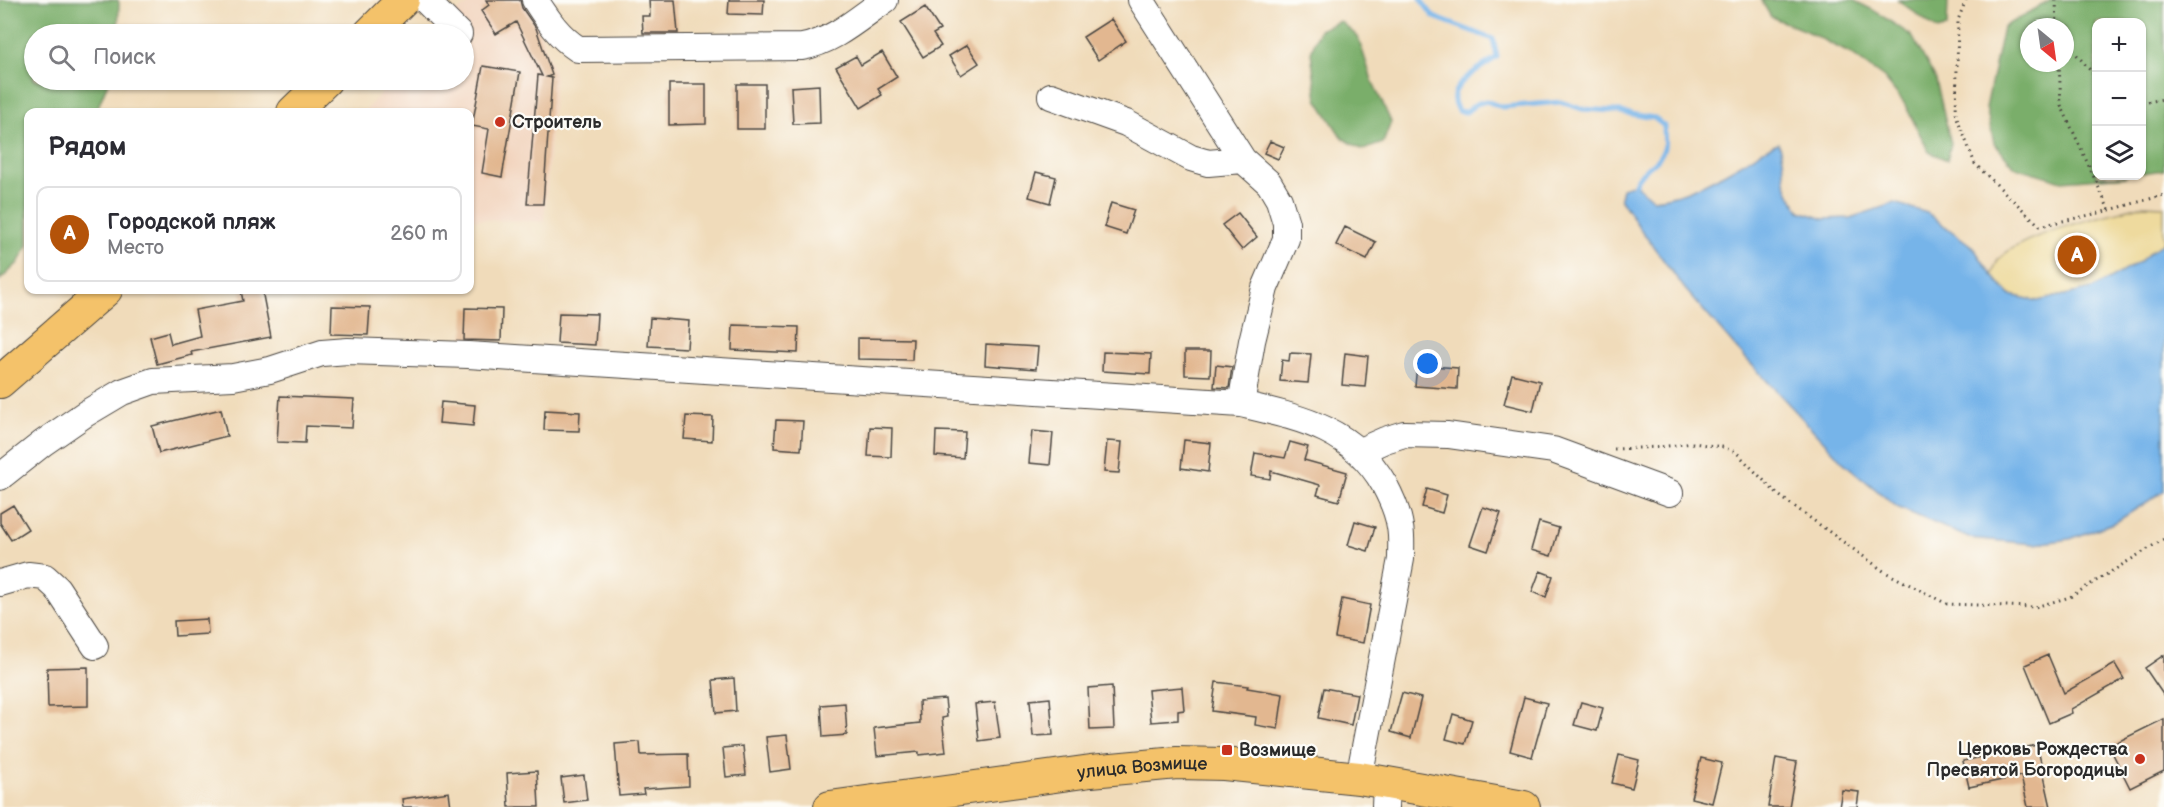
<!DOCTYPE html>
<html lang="ru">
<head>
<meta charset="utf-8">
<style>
  body { margin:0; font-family:"Balsamiq Sans",sans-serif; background:#f2f2f3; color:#2b2b33 }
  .controls { position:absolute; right:18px; top:18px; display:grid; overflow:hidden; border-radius:12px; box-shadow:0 2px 4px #0004 }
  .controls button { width:54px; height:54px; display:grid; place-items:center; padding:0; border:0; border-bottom:2px solid #e1e1e2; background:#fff; color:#2b2b33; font:30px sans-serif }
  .compass { position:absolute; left:2020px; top:18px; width:54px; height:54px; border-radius:50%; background:#fff; box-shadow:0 2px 4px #0004; rotate:151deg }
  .you { position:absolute; left:1428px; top:364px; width:21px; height:21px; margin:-15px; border:4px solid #fff; border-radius:50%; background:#1a73e8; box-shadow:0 0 0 9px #1a73e833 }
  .badge { display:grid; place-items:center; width:39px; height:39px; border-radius:50%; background:#b45309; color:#fff; font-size:20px; font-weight:700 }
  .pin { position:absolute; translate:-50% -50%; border:3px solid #fff; box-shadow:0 2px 6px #0006 }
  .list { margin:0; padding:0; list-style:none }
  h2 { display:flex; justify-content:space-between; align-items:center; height:78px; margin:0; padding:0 24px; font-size:26px }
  h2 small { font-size:20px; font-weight:400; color:#7c7c81 }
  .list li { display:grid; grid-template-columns:39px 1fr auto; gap:18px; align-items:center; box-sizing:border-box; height:96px; margin:0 12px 12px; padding:0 12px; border:2px solid #e1e1e2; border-radius:12px }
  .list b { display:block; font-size:22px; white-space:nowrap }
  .list p { margin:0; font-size:20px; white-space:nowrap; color:#7c7c81 }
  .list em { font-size:20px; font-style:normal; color:#7c7c81 }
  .icon { flex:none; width:33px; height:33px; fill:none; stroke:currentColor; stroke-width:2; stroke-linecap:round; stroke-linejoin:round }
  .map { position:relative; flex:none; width:2164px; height:807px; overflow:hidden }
  .search { position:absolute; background:#fff; box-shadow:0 2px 4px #0004; left:24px; top:24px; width:450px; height:66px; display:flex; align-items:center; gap:15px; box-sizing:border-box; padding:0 21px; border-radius:33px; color:#7c7c81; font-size:22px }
  .panel { position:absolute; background:#fff; box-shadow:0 2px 4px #0004; left:24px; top:108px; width:450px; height:186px; border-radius:12px }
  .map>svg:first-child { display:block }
  .built { fill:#f2d4be }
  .forest { fill:#7aae6a; stroke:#526c4a; stroke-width:1.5; fill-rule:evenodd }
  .sand { fill:#eeda9e; stroke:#8c8264; stroke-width:1.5 }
  .water { fill:#76b4e9; stroke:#50708a; stroke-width:1.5 }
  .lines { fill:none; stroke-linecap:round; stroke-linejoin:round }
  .stream { stroke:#76b4e9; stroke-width:5 }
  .building { fill:#e2b790 }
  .minor-casing { stroke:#494540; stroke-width:28 }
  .major-casing { stroke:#494540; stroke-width:34 }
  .path { stroke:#494540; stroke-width:3; stroke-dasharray:1.5 4.5; stroke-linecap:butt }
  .minor { stroke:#fff; stroke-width:26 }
  .major { stroke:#f4c26a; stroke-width:32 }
  .poi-dot { fill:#c8321e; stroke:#fdfcf7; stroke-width:2 }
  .labels { text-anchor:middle; stroke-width:4.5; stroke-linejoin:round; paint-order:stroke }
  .poi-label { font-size:18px; font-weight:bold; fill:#2b2b2b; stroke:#fdfcf7; text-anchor:start }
  .street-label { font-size:18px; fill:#2b2b2b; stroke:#fdfcf7 }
</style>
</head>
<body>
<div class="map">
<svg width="2164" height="807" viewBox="0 0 2164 807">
  <rect width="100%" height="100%" fill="#fdfcf7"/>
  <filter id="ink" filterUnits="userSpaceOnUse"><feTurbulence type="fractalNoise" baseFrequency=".0167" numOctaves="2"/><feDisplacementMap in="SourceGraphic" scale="12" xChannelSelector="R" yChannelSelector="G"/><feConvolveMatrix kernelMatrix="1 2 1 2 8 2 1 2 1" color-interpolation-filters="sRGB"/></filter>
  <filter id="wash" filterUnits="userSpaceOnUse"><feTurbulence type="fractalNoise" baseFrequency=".008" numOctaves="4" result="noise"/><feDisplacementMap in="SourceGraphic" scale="24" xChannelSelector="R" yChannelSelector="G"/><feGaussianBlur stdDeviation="1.35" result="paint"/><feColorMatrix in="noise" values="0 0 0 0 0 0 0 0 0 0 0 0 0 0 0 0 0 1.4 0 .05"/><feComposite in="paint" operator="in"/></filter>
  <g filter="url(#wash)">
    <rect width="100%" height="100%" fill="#f0dbba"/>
    <path class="built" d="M475 0H524L535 16 555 76 544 222 470 219V112H364L393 80H464V34H432L444 20Z"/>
    <path class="forest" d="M0 0H118L119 3 118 34H34V80H109L96 112H28V245L18 263 0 280Z
      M1761 0H1853L1873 10 1912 36 1936 80 1951 144 1947 160 1929 152 1904 103 1884 78 1851 54 1806 31 1771 17Z
      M1898 0H1948L1947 27 1938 30Z
      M2051 0H2164V170L2142 173V22H2096V176H2127L2062 181 2015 167 1994 143 1986 108 2003 27ZM2029 27H2065V63H2029Z
      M1340 21 1358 37 1372 80 1391 122 1383 143 1363 150 1342 138 1317 99 1311 52 1319 30Z"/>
    <path class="sand" d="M2143 205 2164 206V241L2138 263 2092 289 2038 301 2010 295 1992 275C1994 272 1995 266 1997 262 2014 235 2110 215 2143 205Z"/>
    <path class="water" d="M1778 143C1786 155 1782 172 1786 185 1789 194 1795 203 1800 211L1824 219 1850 218 1895 203 1927 213 1973 247 1992 275 2010 295 2038 301 2092 289 2138 263 2164 241V491L2116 522 2070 539 2035 544 1969 538 1897 507 1844 463 1738 350 1685 289 1641 230 1620 198 1622 188 1635 184 1652 199C1684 197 1714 180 1741 164 1753 157 1764 148 1778 143Z"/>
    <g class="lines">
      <path class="stream" d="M1421 0 1434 17 1493 39 1497 57C1484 66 1462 77 1455 92 1452 99 1455 105 1458 111L1466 112 1476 104 1486 101 1502 107 1561 102 1582 109 1614 111 1654 118 1664 126C1664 134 1666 144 1663 151 1657 165 1640 169 1635 184"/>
    </g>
    <g id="blocks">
      <path class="building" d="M486 0H520L522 8 536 28 552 75 547 77 552 78 543 204H527L538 75 542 76 516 22 496 34 481 11 489 5Z
        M649 0H675L678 33H643L642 16H650Z
        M729 0H764L763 15 728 14Z
        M925 7 940 30 933 34 941 46 923 57 901 22Z
        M1111 19 1126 41 1098 60 1083 37Z
        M967 45 979 63 961 75 949 56Z
        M882 52 897 77 878 89 882 95 861 108 836 67 856 56 861 65Z
        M483 66 520 72 502 177 482 173 489 129 472 126Z
        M669 84H706V124L669 125Z
        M737 84H765V129H737Z
        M819 85 820 123 793 124 791 87Z
        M1270 141 1284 147 1278 159 1264 153Z
        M1036 172 1056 177 1050 203 1029 197Z
        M1111 203 1134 210 1126 234 1104 227Z
        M1238 213 1257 237 1242 250 1222 225Z
        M1345 227 1376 242 1367 260 1336 245Z
        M249 290H262L271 337 191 352 192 355 157 364 150 337 168 332 171 344 200 336 195 310 243 301 241 291Z
        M332 306 370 307 368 335 331 334Z
        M465 308 502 309 501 341 464 340Z
        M559 313 597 314 595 345 557 343Z
        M650 318 689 321 687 348 648 346Z
        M733 325 799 327 798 353 732 350Z
        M858 338 913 339 912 360 858 359Z
        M986 344 1038 347 1036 369 985 365Z
        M1185 351H1211L1210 376 1185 375Z
        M1103 352 1151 354 1150 374 1102 371Z
        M1290 353 1311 354 1308 383 1280 381 1282 360 1289 361Z
        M1345 353 1368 356 1365 387 1342 385Z
        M1216 365 1232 367 1229 388 1214 387Z
        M1417 365 1458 368 1457 389 1415 386Z
        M1512 374 1540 381 1533 411 1504 404Z
        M280 396 354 399 352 428 306 426 305 443 277 442Z
        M441 402 475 405 473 426 439 423Z
        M221 409 227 436 159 453 152 426Z
        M545 410 580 412 579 431 544 430Z
        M686 416 713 417 712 441 684 439Z
        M776 420 803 421 801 450 774 448Z
        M870 427 892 428 891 457 868 456Z
        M936 431 965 432 963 458 935 456Z
        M1032 431 1053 433 1050 465 1029 463Z
        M1184 440 1211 443 1208 472 1181 468Z
        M1107 441 1122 442 1119 473 1104 472Z
        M1290 442 1308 447 1304 460 1347 472 1339 501 1317 495 1320 485 1271 471 1270 479 1251 476 1255 453 1285 458Z
        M1427 489 1447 495 1442 513 1422 507Z
        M13 505 28 529 11 540 0 523V513Z
        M1483 507 1501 513 1488 551 1470 545Z
        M1355 521 1375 527 1368 551 1348 545Z
        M1539 522 1559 528 1551 556 1531 550Z
        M1540 571 1553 576 1546 597 1532 592Z
        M1342 599 1370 605 1363 643 1335 638Z
        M207 619 208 634 175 636 174 621Z
        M2048 655 2064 693 2115 664 2124 679 2071 709 2072 713 2049 723 2025 665Z
        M2164 655V696L2145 668Z
        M88 667V706L48 707 47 668Z
        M734 678 736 711 716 713 713 680Z
        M1216 682 1248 686 1247 688 1283 694 1278 729 1255 725 1256 717 1212 711Z
        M1112 686 1114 729 1090 730 1088 688Z
        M1182 687 1184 710 1178 711V720L1151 722 1148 690Z
        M1324 688 1357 694 1351 725 1318 718Z
        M1402 693 1421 698 1411 738 1391 732Z
        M1524 697 1547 703 1532 757 1510 751Z
        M1050 698 1053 735 1033 736 1030 700Z
        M945 699 947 717 942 718 946 752 919 755V752L877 756 874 728 920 723 919 701Z
        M995 702 1000 738 979 741 975 704Z
        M1581 702 1603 708 1597 731 1574 725Z
        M845 703 847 735 823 737 821 705Z
        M1453 714 1472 720 1465 744 1446 739Z
        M2164 719V771L2130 788 2109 746Z
        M787 735 791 769 770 772 766 737Z
        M640 742 641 755 688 754 689 786 643 789 644 794 619 796 615 744Z
        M2037 745 2051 807H2028L2021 776 1969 787 1963 761Z
        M743 746 746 775 726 777 723 748Z
        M1619 755 1639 760 1632 788 1612 783Z
        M1701 758 1722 763 1712 803 1691 798Z
        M1776 758 1797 762 1789 807H1768Z
        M537 771 539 807H509L507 773Z
        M584 775 587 800 564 803 561 778Z
        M1842 790 1859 792 1857 807H1839Z
        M449 792 451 807H403L402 799Z"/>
    </g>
  </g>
  <g filter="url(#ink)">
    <use href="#blocks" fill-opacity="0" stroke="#494540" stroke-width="1.5"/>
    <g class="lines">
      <g class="minor-casing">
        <path id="minor" d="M425 0 459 34
          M535 0C548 20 558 36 578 49L802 47C833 42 860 17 885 0
          M1141 0 1243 160 1269 183 1279 200 1286 223V239L1265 288 1252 341 1241 404
          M1051 96 1126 123 1191 158 1208 163 1243 160
          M1360 451 1385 440 1404 434 1448 435 1553 450 1670 493
          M0 477 43 443 85 414 122 392 153 381 233 377 270 370 322 353 348 351 468 355 1241 404C1300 418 1352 428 1384 484 1391 497 1398 512 1400 527 1402 537 1401 548 1401 559L1359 778
          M0 583 28 575 45 577 57 588 95 646
          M1385 807 1386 783"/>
      </g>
      <g class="major-casing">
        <g id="major">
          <path d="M369 34 403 0"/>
          <path d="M293 112 326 80"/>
          <path d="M0 382 106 290"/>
          <path id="s1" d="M830 807 1091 771 1177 763 1224 764 1359 778 1524 807"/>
        </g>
      </g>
      <path class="path" d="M1966 0 1958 20 1956 115 1975 164 2040 226 2099 213 2164 195
        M2056 0 2057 27
        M2065 41 2096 77
        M2059 63 2061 105 2109 210
        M2142 103 2164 99
        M1614 449 1660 447 1693 443 1722 447 1736 452 1777 494 1885 572 1947 604 2035 607 2070 597 2164 539"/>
      <use href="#minor" class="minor"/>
      <use href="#major" class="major"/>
    </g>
  </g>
  <g class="poi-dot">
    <circle cx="500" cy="122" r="6"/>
    <rect x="1221" y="744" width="12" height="12" rx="3"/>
    <circle cx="2140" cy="759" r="6"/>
  </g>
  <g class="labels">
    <g class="poi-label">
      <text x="512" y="128">Строитель</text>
      <text x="2128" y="755" text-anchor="end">Церковь Рождества<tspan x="2128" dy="21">Пресвятой Богородицы</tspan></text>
      <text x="1239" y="756">Возмище</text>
    </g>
    <g class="street-label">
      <text dy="6" stroke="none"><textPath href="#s1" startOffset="315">улица Возмище</textPath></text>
    </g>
  </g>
</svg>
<div class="controls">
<button>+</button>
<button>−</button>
<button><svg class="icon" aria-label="layers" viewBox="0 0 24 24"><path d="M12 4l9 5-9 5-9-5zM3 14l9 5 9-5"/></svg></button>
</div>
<svg class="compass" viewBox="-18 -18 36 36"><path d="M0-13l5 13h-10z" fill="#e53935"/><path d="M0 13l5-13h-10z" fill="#7c7c81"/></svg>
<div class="you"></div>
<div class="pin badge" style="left:2077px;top:255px">A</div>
<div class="search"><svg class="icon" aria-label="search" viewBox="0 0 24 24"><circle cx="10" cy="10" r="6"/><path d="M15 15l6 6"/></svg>Поиск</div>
<section class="panel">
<h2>Рядом<small></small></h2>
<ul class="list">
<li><span class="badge">A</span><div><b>Городской пляж</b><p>Место</p></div><em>260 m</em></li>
</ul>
</section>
</div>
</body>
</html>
